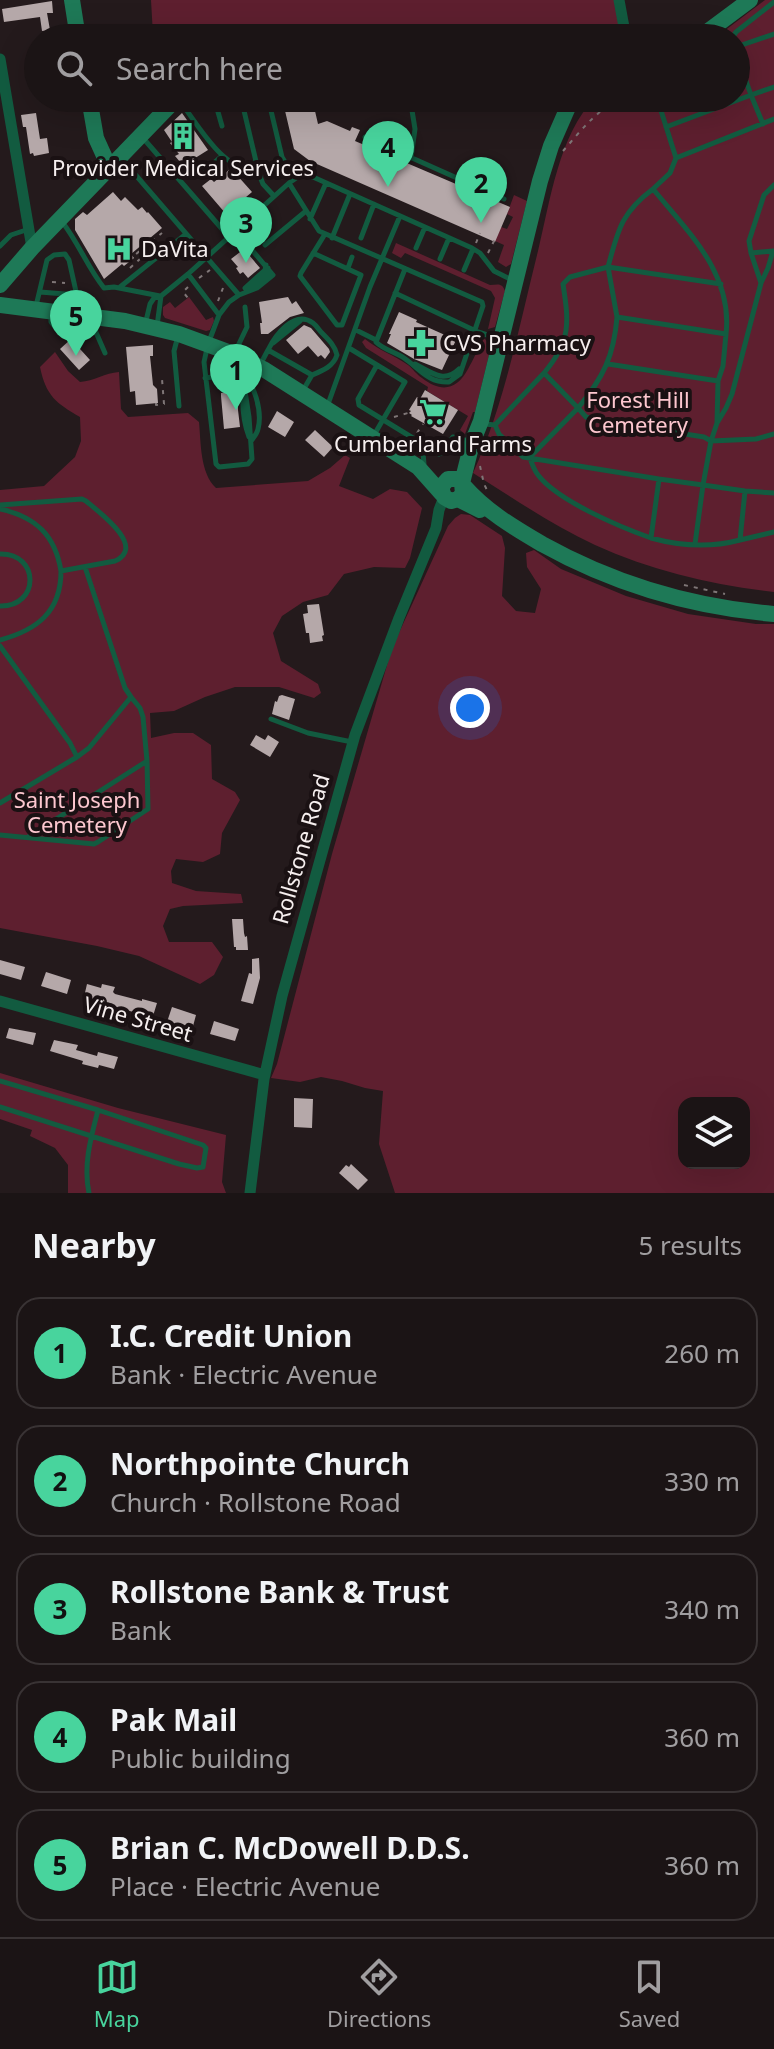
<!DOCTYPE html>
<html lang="en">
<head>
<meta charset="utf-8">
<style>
  body { margin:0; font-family:"Noto Sans",sans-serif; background:#282122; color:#f1f3f6 }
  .controls { position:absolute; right:24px; bottom:24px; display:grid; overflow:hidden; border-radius:16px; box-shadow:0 8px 32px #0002 }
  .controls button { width:72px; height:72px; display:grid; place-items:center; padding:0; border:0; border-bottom:2px solid #393334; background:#1b1415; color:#f1f3f6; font:40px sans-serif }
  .you { position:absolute; left:470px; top:708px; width:28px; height:28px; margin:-20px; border:6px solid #fff; border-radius:50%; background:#1a73e8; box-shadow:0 0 0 12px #1a73e833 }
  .badge { display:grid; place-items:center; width:52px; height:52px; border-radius:50%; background:#48d49d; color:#111; font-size:26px; font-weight:700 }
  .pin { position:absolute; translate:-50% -66px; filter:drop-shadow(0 2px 4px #0008) }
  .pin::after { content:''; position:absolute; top:42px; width:28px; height:24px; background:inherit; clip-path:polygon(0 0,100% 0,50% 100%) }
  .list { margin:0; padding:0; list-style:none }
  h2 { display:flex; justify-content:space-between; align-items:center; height:104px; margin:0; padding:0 32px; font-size:34px }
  h2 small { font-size:26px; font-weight:400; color:#a09ea0 }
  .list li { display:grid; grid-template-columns:52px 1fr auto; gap:24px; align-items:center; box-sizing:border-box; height:112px; margin:0 16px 16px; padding:0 16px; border:2px solid #393334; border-radius:24px }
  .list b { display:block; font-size:30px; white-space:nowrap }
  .list p { margin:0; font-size:26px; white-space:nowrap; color:#a09ea0 }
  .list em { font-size:26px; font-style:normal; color:#a09ea0 }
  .icon { flex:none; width:44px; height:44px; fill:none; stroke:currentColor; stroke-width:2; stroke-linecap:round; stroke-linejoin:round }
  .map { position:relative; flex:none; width:774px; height:1193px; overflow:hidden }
  .search { position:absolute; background:#1b1415; box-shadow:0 8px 32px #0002; left:24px; right:24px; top:24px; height:88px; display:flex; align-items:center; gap:20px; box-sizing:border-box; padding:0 28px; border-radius:44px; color:#a09ea0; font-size:30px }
  .sheet { height:744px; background:#1b1415 }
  nav { display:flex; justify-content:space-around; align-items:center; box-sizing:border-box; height:112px; border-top:2px solid #393334; background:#1b1415; font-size:22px; color:#a09ea0 }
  nav a { display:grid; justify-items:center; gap:4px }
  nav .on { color:#48d49d }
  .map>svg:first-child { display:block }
  .green { fill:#5e1f2f; fill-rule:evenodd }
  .building { fill:#b5a8a9 }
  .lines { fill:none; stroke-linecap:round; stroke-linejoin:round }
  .path { stroke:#7f7677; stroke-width:2; stroke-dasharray:4 6; stroke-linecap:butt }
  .lane { stroke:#125b40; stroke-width:5 }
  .street { stroke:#125b40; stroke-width:11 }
  .secondary { stroke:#1e7957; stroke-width:16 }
  .labels { text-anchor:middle; stroke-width:8; stroke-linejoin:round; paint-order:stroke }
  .poi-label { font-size:22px; fill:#f5eeee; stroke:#1a1113 }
  .park-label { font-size:22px; fill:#fdc7cf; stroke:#1a1113 }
  .street-label { font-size:22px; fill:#f5eeee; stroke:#1a1113 }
</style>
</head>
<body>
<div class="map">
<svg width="774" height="1193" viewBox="0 0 774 1193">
  <rect width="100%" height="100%" fill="#241a1c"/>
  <path class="green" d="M151 0H619L626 38H149L153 35Z
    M765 0H774V592C712 585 652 571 595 545 552 525 513 498 473 473 505 403 519 326 538 251 550 202 559 134 595 98H736V38H715Z
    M514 195 527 201 511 264 506 267 498 262 504 245 495 241 501 227 507 229 513 217 507 214Z
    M396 243 490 285C497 285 502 282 505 291L495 327 488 329 495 298 491 291 405 253 401 258 392 253Z
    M189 297 206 320 213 317 214 321 210 330 206 331 165 318 163 315V307L170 302 175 308Z
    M365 339C378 350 394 355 408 365 413 369 417 375 422 378 441 393 457 390 468 369 473 360 478 351 480 340L485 339 491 347 475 412H473L465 434 460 430 468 416 427 391 428 387 366 348 362 342Z
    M55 352 68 371 80 382C94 381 105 373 119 372L121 409 128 417 188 413 199 422C201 443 200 473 216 488L308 481 330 468 345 455 350 458 339 486 373 499 390 489 407 492 422 508 410 558 405 568 374 567 344 574 328 595 303 602 282 616 273 633 281 661 318 684 321 693 314 698 279 687H235L205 697 174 711 150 713 151 738 174 733H193L211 745 212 779 235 792 240 800 222 833 220 854 203 862 176 859 171 871 172 883 196 891 241 894 243 903 183 906 170 909 163 926 169 942H212L223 957 214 975 200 984 139 956 97 946 0 928V490L44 486 75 457 81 441 80 417C56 403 46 396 40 367Z
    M461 514 470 515 502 536 505 548 502 596 516 611 535 613 541 589 527 567 526 553 534 550 561 569 626 596 688 614 756 624H774V1193H395L379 1144 383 1091 365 1088 342 1081 321 1077 300 1082 271 1078 277 1064 332 854 392 648 448 526 455 518ZM684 1103H744V1163H684Z
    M0 1073 118 1108 226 1135 222 1182 226 1193H68V1165L55 1148 30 1136 32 1130 0 1119Z"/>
  <path class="building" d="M52 1 53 13H47L50 30 42 31 40 17 4 22 2 9Z
    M282 98H312L318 124 327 121 350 131 352 127 360 130 355 141 510 207 495 242 310 161 294 149Z
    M36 113 40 139 47 138 49 153 34 156 33 153 30 154 26 127H23L21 115Z
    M182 113 208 150 192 160 194 163 186 169 175 156 179 154 170 143 172 142 164 130Z
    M229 170 234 176 236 174 252 192 226 214 202 186 211 179 214 182Z
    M113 192 121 201 125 197 138 210 142 207 147 213 148 212 162 228 131 254 134 258 124 266 122 264 104 279 75 230V219L83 212 87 215Z
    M244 249 260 268 248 278 243 272 240 274 236 268 238 267 231 259Z
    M288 297 292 304 296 301 304 313 290 317 268 334H261L260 323H262L259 302Z
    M399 312 417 320 416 322 456 340 442 370 414 359 387 343 391 334H389Z
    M304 325 311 328 329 349 330 352 325 359 321 355 318 357 308 346 298 354 286 340Z
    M71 339 90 360 79 370 60 349Z
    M153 345V356H150L153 385 157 389 158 403 136 405 135 391 130 392 126 347Z
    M425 390 458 410 443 434 411 416 412 415 409 413 411 411 409 410 417 397 420 399Z
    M231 392H238V410L240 427 224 429 221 396V393Z
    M277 411 294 422 285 437 268 427Z
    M315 430 333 447 324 457 305 440Z
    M319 604 324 635 322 636 323 641 310 643 309 633H306L303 614 308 613 307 605Z
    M282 695 295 699 289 720 272 714 275 701 277 702 279 696Z
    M256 735 265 740 268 735 279 742 270 757 250 745Z
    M232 919H243L244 933 245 937 247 936 248 950H236V947H234Z
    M259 958 260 978 253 1004 241 1001 249 973 252 974V959Z
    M0 960 25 967 21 980 0 974Z
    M46 972 71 980 67 994 41 986Z
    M87 984 101 988 102 984 115 987 113 992 115 994 142 1001V999L157 1003 153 1016 144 1013V1015L112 1006 111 1009 101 1006 102 1004 94 1002 95 1000 84 997Z
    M172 1007 196 1015 192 1030 167 1022Z
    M214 1021 239 1029 235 1041 210 1034Z
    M9 1028 36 1033 33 1045 6 1038Z
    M54 1040 78 1045 76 1050 97 1056 98 1052 118 1057 114 1069 99 1065 98 1068 82 1064 83 1061 50 1051Z
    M294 1098 313 1099 312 1128 294 1127Z
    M351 1164 368 1180 358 1190 339 1173 346 1165 349 1167Z"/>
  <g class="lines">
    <path class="path" d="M563 151C571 142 579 132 587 124 595 115 605 110 609 98
      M269 177 279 168
      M476 243 480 233
      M488 253 495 239
      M130 268 140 259 136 254 162 233
      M199 278 210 270
      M52 282 65 283
      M188 287 183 292 188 298
      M218 301 223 288
      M156 403V405L164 404 162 379
      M394 417 408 413
      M417 433 423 424
      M480 466 484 484 487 490
      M684 585 725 594"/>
    <path class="lane" d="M732 38 736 32 774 2
      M736 47 774 34
      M214 98 222 126
      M241 98 259 174 263 184 274 196
      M268 98 282 157 285 162 299 176
      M410 98 415 129 411 158
      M657 98 676 158
      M179 100C198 124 223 173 258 170
      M763 124 751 95 774 87
      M666 127 751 95 736 53
      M365 137 504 199
      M143 138 229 237
      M121 158 239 295 229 302 219 315 208 344 204 362 216 464 219 467 248 464 252 459 249 417 243 378
      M199 176 222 156
      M289 183 319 231 482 302 483 306 460 374 449 382C428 383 420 369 404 358 395 352 384 350 376 342L405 269
      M653 189 670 173 676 158 774 119
      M310 219 326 183
      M63 223C79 244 88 268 104 288L114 287 160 296
      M236 231 273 275 257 288 239 295
      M332 238 350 194
      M361 238 374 204
      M265 245 306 211
      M0 246 11 235 29 229
      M416 248 425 227
      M313 253 361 275 342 325H337L300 276 301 273 325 234
      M751 253 773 251 768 268 761 283 751 253 749 241 764 195 774 185
      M440 259 449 238
      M348 268 352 257
      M464 270 473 249
      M188 274 219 315
      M120 287 186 234
      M245 288 265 270 266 265
      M247 290 268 273V268
      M40 292 77 295
      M395 293 478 332 500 339
      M36 306 47 260 54 255 65 254 69 260 81 314
      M51 313V322L55 327 96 332
      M617 317 608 267 721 284
      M146 321 150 304 154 298 161 296 188 274 289 183 299 176 313 177 472 248 480 253 494 271 514 281
      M157 326 161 296
      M95 330 105 353
      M356 330 376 340
      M178 336 174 351 179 406
      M273 343 300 321
      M349 348 405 382 374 435
      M236 350 247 327 245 307
      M268 350C275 336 294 309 313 323 317 326 319 330 322 333 329 340 335 346 337 355 333 367 322 371 312 375
      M415 364C431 372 444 384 459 369
      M608 364 718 381 723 366 726 334
      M260 365 268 350 312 375 302 392
      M377 365 358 399 359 405 439 454 443 452 453 437 467 441
      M205 378C215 377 229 373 239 376 256 380 262 414 258 429 257 434 254 437 251 441
      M718 381 717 423 726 408 732 394 761 283
      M327 407 370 287 400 216
      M717 423 711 441 756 439 774 434
      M485 424 495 425 499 434 523 457 659 479 651 538C620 527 558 501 538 475 534 470 532 464 530 458
      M495 425 544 373 578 408C603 378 614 356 617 317L726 334C733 274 689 233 653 189 621 213 618 230 608 267L570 277 563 284C569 323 571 341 544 373
      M249 437C241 415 240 386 250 365
      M530 457 578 408 586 417 596 420 704 437 711 441 703 485 745 491 774 493
      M424 464 423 453 427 446
      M659 479 703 485 695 544
      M745 491 740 540 774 532
      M0 505 82 499 86 501C99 512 147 547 115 561L61 571C61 612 37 630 0 640
      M0 509C36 517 55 535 61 571
      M651 538C680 546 710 548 740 540
      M0 554C40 553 40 607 0 606
      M85 567 125 688 131 697
      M0 646 70 743 77 757
      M271 719 308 733 352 742
      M0 803 77 757 89 748 131 697 140 708 143 717 147 761
      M0 835 94 844 98 842 148 809 147 761 28 837
      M0 1081 98 1110 203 1145 206 1148 203 1167 197 1168 179 1164 0 1107
      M89 1193C83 1165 91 1137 98 1110"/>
    <path class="street" d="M619 0 626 38
      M0 59 32 248
      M0 1001 265 1075
      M250 1193 264 1079 282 996 355 735 399 618 436 528 439 510 444 497"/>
    <path class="secondary" d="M72 0 78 38
      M699 38 750 0
      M89 98 96 138 110 169
      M0 285 32 248 177 98
      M0 305 125 321 179 334 231 353 265 370 418 467 442 494
      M462 483 472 443 481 421 540 181 551 146 572 98
      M464 486C486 511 513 527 542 544 614 584 691 607 774 614
      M458 499 463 494 462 483 457 479H448L441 487 444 497 451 501 458 499 480 510"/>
  </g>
  <defs>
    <g id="building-bare" transform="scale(2.16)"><path d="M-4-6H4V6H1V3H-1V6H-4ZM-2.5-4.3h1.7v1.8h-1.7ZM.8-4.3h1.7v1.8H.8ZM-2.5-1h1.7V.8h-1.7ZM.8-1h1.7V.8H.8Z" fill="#48d49d" stroke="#1a1113" stroke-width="2.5" paint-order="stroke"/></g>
    <g id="hospital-bare" transform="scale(2.16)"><path d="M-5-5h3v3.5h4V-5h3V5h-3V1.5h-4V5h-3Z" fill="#48d49d" stroke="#1a1113" stroke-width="2.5" paint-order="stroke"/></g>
    <g id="pharmacy-bare" transform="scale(2.16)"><path d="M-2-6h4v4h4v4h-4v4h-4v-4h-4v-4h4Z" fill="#48d49d" stroke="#1a1113" stroke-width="2.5" paint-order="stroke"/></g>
    <g id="supermarket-bare" transform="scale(2.16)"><path d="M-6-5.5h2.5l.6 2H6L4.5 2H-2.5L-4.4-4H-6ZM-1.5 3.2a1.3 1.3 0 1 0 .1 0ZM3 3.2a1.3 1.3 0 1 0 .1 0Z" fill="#48d49d" stroke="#1a1113" stroke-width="2.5" paint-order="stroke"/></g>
  </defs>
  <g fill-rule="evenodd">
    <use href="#building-bare" x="183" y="136"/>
    <use href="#hospital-bare" x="119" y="249"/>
    <use href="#pharmacy-bare" x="421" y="343"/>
    <use href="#supermarket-bare" x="433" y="412"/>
  </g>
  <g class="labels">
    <g class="poi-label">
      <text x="183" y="176">Provider Medical Services</text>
      <text x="141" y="257" text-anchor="start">DaVita</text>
      <text x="443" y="351" text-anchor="start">CVS Pharmacy</text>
      <text x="433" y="452">Cumberland Farms</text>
    </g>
    <g class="park-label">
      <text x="638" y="408">Forest Hill<tspan x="638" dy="25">Cemetery</tspan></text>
      <text x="77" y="808">Saint Joseph<tspan x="77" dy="25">Cemetery</tspan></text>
    </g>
    <g class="street-label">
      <text transform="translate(301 849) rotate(-74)" y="8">Rollstone Road</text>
      <text transform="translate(138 1019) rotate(16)" y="8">Vine Street</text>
    </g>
  </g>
</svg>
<div class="controls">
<button><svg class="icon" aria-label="layers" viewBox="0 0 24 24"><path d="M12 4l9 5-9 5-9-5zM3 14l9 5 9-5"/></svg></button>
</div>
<div class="you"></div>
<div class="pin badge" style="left:236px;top:410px">1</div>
<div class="pin badge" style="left:481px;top:223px">2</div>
<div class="pin badge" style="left:246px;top:263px">3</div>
<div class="pin badge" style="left:388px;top:187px">4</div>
<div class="pin badge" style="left:76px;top:356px">5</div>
<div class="search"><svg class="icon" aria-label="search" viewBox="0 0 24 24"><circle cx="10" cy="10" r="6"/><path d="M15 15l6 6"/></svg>Search here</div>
</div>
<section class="sheet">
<h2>Nearby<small>5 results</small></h2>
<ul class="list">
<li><span class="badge">1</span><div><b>I.C. Credit Union</b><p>Bank · Electric Avenue</p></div><em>260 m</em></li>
<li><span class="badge">2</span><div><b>Northpointe Church</b><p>Church · Rollstone Road</p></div><em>330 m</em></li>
<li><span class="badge">3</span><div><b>Rollstone Bank &amp; Trust</b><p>Bank</p></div><em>340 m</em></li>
<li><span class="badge">4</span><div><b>Pak Mail</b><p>Public building</p></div><em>360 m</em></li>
<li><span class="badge">5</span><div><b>Brian C. McDowell D.D.S.</b><p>Place · Electric Avenue</p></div><em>360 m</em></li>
</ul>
</section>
<nav>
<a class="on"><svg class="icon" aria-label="map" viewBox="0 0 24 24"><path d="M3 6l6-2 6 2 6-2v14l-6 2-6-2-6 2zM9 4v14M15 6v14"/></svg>Map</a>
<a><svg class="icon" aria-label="directions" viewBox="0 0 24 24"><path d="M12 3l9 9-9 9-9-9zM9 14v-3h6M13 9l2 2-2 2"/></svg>Directions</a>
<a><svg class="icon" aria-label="saved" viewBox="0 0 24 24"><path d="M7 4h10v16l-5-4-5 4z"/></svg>Saved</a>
</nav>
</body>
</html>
